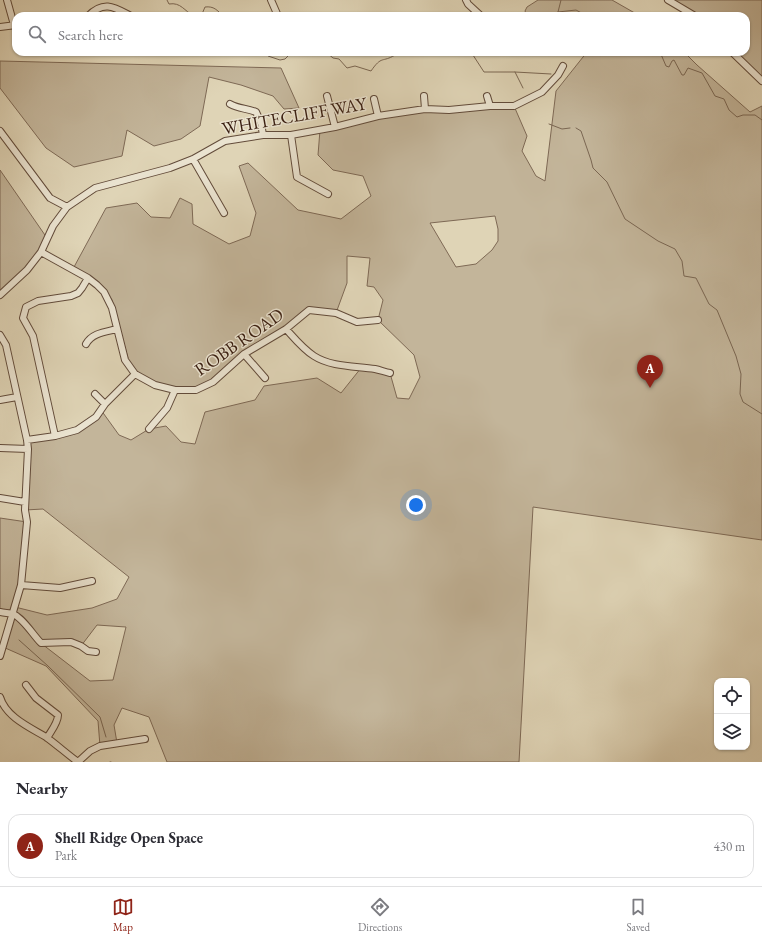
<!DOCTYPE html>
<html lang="en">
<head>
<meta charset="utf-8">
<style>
  body { margin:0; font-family:"EB Garamond",serif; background:#f7f7f7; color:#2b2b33 }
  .controls { position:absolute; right:12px; bottom:12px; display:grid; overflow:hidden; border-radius:8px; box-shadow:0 1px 3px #0004 }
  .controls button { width:36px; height:36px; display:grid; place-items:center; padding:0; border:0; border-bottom:1px solid #e1e1e2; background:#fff; color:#2b2b33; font:20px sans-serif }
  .you { position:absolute; left:416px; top:505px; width:14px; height:14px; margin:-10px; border:3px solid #fff; border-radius:50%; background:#1a73e8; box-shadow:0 0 0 6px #1a73e833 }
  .badge { display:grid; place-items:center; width:26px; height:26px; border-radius:50%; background:#8f2418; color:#fff; font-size:13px; font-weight:700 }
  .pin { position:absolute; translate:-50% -33px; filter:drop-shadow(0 1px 2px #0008) }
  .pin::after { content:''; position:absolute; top:21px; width:14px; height:12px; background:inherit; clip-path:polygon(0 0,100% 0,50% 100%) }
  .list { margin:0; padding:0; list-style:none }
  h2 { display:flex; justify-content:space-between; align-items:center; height:52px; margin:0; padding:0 16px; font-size:17px }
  h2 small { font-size:13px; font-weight:400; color:#7c7c81 }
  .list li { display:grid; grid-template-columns:26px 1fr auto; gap:12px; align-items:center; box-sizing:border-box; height:64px; margin:0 8px 8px; padding:0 8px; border:1px solid #e1e1e2; border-radius:12px }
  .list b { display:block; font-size:15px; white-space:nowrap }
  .list p { margin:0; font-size:13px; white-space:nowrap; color:#7c7c81 }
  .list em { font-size:13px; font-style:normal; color:#7c7c81 }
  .icon { flex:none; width:22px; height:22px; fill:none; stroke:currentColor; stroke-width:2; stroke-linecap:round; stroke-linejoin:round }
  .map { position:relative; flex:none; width:762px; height:762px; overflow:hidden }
  .search { position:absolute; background:#fff; box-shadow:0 1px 3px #0004; left:12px; right:12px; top:12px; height:44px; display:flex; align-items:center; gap:10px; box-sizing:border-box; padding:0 14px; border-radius:12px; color:#7c7c81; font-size:15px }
  .sheet { height:124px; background:#fff }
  nav { display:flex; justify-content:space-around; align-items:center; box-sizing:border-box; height:56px; border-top:1px solid #e1e1e2; background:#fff; font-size:11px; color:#7c7c81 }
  nav a { display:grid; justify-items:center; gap:2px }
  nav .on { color:#8f2418 }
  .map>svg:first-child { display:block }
  .green { fill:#c3b59a; stroke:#7e6955; fill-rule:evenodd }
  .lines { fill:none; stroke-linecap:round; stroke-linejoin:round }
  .stream { stroke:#7a6652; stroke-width:1 }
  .minor-casing { stroke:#624b3a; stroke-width:8 }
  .minor { stroke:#eae3d0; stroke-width:6 }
  .labels { text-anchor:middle; stroke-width:3; stroke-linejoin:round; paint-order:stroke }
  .street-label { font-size:18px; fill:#381d10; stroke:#eae3d0 }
</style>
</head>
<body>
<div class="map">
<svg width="762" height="762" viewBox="0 0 762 762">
  <rect width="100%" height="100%" fill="#dfd4b6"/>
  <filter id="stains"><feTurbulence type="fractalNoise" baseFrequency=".005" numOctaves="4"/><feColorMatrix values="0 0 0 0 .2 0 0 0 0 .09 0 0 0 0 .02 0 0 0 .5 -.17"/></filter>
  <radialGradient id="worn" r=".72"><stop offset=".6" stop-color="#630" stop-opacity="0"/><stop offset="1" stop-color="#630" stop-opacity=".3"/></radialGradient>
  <path class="green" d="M538 0H612L640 16H527L525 11 527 7Z
    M674 0H762V81L732 52H746V16H695Z
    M587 52H684L697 65 750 112 762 106V540L533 507 519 762H167L149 717 122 708 114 725 117 743 100 746 98 721 46 666 3 647 12 614 0 612V518L27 522 15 607 47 615 92 608 117 599 129 577 43 509 25 510 27 440 77 430 101 410 119 435 131 440 149 429 166 426 181 442 195 444 205 412 255 400 264 386 317 378 341 393 361 368 390 373 397 398 409 399 420 377 414 355 378 320 383 300 374 287 367 286 370 258 347 256V283L336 313 309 311 244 354 213 382 196 390H175L135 374 125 360 128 358 112 300C103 285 89 276 74 267L106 208 137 203 151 217 170 218 180 198 192 204 193 224 229 244 250 236 256 213 239 166 248 163 298 210 341 219 371 196 363 176 333 170 318 155 320 130 425 109 514 106 527 136 522 151 536 176 545 181 556 91ZM495 216 498 229V241L492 250 476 264 456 267 430 223ZM97 625 126 627 113 680 90 681 42 644 71 642 81 646Z
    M0 61 281 68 299 108 284 109 273 96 241 85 209 77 200 126 181 139 154 146 127 130 122 156 74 167 46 148 0 88Z
    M0 170 47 238 41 252 0 295Z"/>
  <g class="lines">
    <path class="stream" d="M167 0 169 4C181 2 184 11 194 16
      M558 12 576 10 587 16
      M197 16 202 14 205 7C214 6 217 10 223 16
      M553 16 558 12 561 0
      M266 52 268 56 280 60 285 59 292 52
      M326 52 333 58 339 59 347 68 355 66 371 71C382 55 382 63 395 55L396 52
      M471 52 484 72H515L551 74
      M660 52 666 66 669 67 672 61 674 60 682 75H684L688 68 702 73 715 96 724 99 729 110 737 117 743 115H755L762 120
      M472 53C481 53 488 58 494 52
      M515 72 523 88
      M549 124 562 129 570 128
      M576 128 581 131 591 160 593 168 607 182 625 219 658 241 675 249 682 261 684 276 696 278 709 304 717 310 736 356 741 374 740 394 743 402 762 414
      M19 640 48 666 100 717 106 737
      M110 762H111"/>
    <g class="minor-casing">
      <path id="minor" d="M7 0 14 25
        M271 0 278 16
        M466 0 468 4 481 16
        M668 0 695 16
        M88 16C104 0 114 7 131 16
        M0 27 16 25
        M732 52 762 81
        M327 96 335 127
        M424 96 425 109
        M487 96 490 106
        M374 99 378 116
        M230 104C239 109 246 108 256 112L261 123 263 135
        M0 131 50 198 67 207
        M291 135 297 177 328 194
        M193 159 224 213
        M41 252 88 278 97 285 104 292 112 308 125 360 135 374 155 385 175 390H196L213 382 244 354 286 329 309 310 336 313 357 322 378 320
        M0 295 27 270 41 252 53 226 67 207 95 188 170 168 193 159 225 141 263 135H291L335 127 378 116 425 109 449 110 490 106H514L542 92 558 75 563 66
        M286 329C295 339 303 349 314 356 331 367 355 366 375 369 380 370 385 372 390 373
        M0 335 6 345 27 440 28 449 25 510 27 522 21 585 0 656
        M86 344C92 333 105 332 117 329
        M244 354 265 378
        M95 394 105 404
        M0 400 17 397
        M149 429 167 408 175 390
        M55 436 33 336 23 318 26 307 38 301 71 296 78 293 82 288 88 278
        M27 440 55 436 77 430 96 417 105 404 135 374
        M0 448 28 449
        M0 498 25 502
        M21 585 60 588 92 581
        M0 612C4 613 9 613 13 614 23 618 33 635 41 643L71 642 81 646 88 651 96 652
        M26 685 36 698 58 715C58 723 51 731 47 738
        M0 697C6 717 29 727 46 737 57 745 67 754 78 762
        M78 762 90 751 100 746 145 739"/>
    </g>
    <use href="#minor" class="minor"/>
  </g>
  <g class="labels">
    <g class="street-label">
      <text transform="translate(294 116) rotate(-10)" y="6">WHITECLIFF WAY</text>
      <text transform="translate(239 342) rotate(-35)" y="6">ROBB ROAD</text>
    </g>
  </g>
  <rect width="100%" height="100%" filter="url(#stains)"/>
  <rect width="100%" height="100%" fill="url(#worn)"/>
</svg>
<div class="controls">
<button><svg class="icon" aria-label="locate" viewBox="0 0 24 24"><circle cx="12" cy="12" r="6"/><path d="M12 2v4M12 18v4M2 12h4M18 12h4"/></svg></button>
<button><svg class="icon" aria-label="layers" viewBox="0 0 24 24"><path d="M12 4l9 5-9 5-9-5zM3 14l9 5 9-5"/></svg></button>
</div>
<div class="you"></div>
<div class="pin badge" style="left:650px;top:388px">A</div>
<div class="search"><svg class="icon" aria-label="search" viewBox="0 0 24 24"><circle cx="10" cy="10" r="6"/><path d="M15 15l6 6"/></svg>Search here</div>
</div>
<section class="sheet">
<h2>Nearby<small></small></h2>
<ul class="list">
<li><span class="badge">A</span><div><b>Shell Ridge Open Space</b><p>Park</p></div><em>430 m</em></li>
</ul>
</section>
<nav>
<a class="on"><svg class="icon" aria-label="map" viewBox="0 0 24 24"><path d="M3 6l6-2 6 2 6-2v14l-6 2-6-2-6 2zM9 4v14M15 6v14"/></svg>Map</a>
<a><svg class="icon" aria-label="directions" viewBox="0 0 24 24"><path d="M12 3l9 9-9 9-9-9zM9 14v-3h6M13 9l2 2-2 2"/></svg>Directions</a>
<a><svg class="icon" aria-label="saved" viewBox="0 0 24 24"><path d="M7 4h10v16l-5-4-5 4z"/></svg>Saved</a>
</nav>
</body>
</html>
